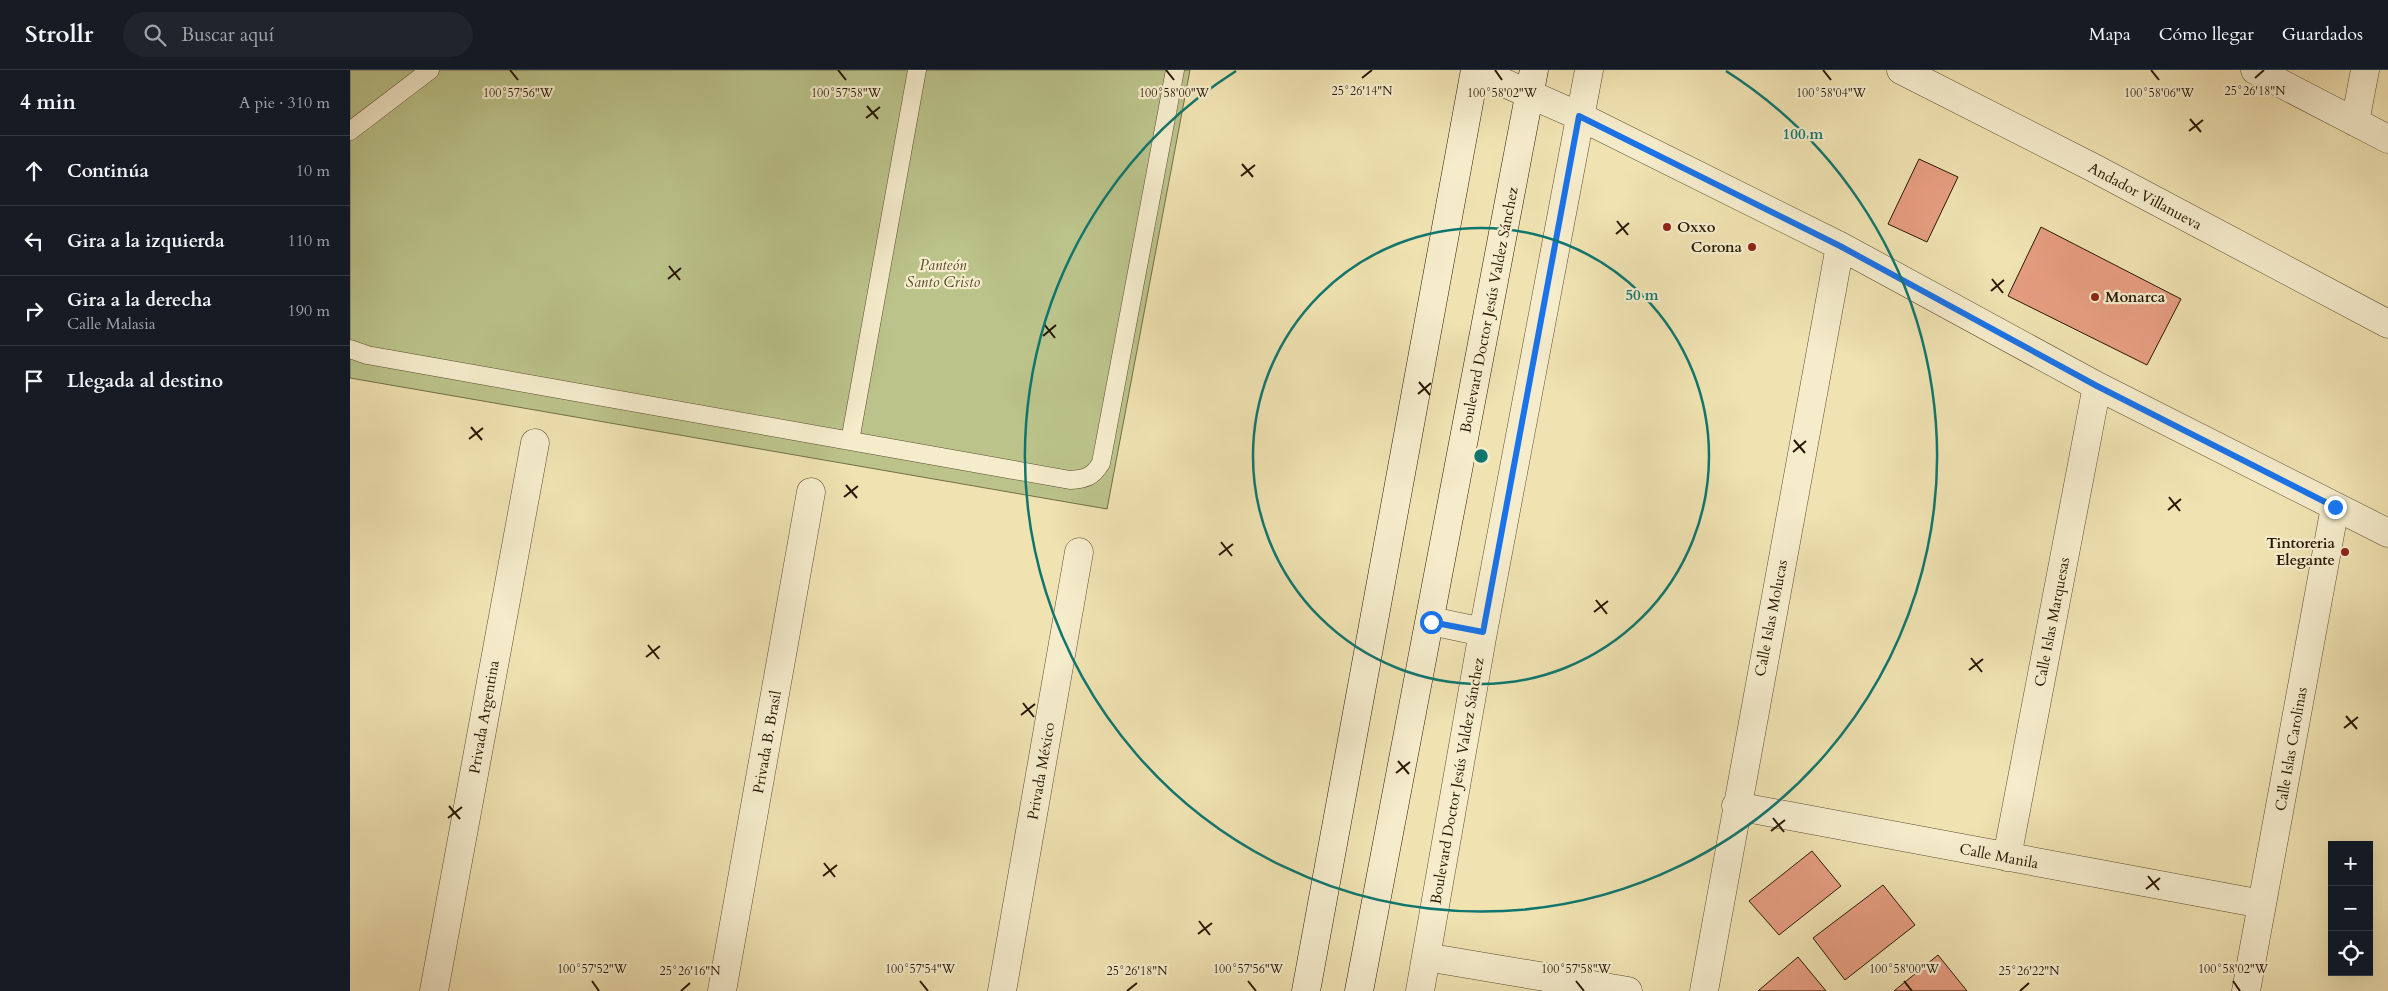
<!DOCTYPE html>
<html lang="es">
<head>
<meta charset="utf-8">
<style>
  body { margin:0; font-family:Cardo,serif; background:#20242c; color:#f1f3f6 }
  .controls { position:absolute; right:15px; bottom:15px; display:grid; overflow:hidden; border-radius:0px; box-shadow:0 5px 20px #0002 }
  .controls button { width:45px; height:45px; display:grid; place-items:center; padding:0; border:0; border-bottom:1px solid #363941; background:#171b24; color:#f1f3f6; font:25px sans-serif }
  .stop { position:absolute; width:15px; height:15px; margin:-11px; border:4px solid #1a73e8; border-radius:50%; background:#fff }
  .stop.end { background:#1a73e8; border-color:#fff; box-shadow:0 1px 5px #0008 }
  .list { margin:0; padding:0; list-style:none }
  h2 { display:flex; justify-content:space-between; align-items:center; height:65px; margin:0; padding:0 20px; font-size:21px }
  h2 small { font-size:16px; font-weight:400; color:#9ea1a6 }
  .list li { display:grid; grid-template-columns:32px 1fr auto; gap:15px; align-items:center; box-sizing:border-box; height:70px; padding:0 20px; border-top:1px solid #363941 }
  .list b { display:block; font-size:19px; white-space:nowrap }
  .list p { margin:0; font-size:16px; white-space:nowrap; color:#9ea1a6 }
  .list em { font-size:16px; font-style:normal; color:#9ea1a6 }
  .icon { flex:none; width:28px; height:28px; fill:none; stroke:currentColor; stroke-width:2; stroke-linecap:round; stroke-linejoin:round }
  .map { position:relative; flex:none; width:2038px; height:921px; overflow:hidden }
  header { display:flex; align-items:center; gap:30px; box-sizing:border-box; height:70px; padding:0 25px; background:#171b24; border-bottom:1px solid #363941 }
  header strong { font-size:24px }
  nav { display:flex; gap:28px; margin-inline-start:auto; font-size:18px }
  .search { width:350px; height:45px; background:#20242c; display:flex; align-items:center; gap:12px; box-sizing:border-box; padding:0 18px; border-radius:28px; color:#9ea1a6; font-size:19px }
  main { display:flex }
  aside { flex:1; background:#171b24 }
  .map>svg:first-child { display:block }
  .green { fill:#bbc38a; stroke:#726e46 }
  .building { fill:#e59d80; stroke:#281802 }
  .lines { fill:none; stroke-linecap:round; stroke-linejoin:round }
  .service-casing { stroke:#5a4a2e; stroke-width:19 }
  .minor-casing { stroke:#5a4a2e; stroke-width:29 }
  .secondary-casing { stroke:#281802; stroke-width:29 }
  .service { stroke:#f5eccc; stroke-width:18 }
  .minor { stroke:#f5eccc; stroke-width:28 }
  .secondary { stroke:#f5eccc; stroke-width:28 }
  .route { stroke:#1a73e8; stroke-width:6 }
  .ticks { fill:none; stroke:#281802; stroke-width:2 }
  .ring { fill:none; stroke:#0f766e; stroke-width:2.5 }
  .poi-dot { fill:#8f2418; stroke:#f5eccc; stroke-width:2 }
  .labels { text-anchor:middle; stroke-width:4.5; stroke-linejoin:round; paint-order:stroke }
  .street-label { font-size:15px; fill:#281802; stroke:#f5eccc }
  .poi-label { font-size:15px; font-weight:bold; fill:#281802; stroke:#f5eccc; text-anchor:start }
  .park-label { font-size:15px; font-style:italic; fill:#544b2b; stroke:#f5eccc }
  .ticks-label { font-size:12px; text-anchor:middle; fill:#281802; stroke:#f5eccc; stroke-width:4.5; stroke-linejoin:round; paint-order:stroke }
  .centre { fill:#0f766e; stroke:#f5eccc; stroke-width:2.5 }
  .ring-label { font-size:15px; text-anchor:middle; font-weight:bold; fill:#0f766e; stroke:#f5eccc; stroke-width:4.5; stroke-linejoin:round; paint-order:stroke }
</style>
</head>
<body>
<header>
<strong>Strollr</strong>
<div class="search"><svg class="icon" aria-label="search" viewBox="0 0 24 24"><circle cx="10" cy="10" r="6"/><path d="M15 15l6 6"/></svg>Buscar aquí</div>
<nav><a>Mapa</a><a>Cómo llegar</a><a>Guardados</a></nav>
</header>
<main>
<aside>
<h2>4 min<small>A pie · 310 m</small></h2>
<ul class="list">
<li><svg class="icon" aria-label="ahead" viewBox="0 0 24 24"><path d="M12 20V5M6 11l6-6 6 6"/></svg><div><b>Continúa</b></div><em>10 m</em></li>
<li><svg class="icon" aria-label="left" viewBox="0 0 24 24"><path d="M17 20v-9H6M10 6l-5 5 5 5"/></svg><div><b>Gira a la izquierda</b></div><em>110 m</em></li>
<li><svg class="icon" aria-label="right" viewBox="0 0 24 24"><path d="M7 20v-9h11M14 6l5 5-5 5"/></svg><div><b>Gira a la derecha</b><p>Calle Malasia</p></div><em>190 m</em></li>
<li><svg class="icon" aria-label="arrive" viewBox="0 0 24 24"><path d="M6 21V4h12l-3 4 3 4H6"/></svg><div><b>Llegada al destino</b></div></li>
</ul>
</aside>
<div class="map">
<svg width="2038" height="921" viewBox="0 0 2038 921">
  <rect width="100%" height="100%" fill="#f0e2b1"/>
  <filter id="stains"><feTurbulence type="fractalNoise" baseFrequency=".004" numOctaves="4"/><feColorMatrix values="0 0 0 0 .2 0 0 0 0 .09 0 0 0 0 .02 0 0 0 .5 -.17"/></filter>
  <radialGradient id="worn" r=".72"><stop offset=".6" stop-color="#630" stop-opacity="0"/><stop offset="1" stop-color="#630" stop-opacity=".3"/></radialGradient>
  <path class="green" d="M0 0H840L757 439 0 308Z"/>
  <path class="building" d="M1569 89 1608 107 1577 172 1538 154Z
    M1691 157 1831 229 1797 295 1658 226Z
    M1462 781 1491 816 1429 865 1399 831Z
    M1533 815 1565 855 1495 910 1463 868Z
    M1588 885 1617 921H1544Z
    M1448 887 1476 921H1408Z"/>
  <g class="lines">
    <g class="service-casing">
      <path id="service" d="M0 61 80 0
        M0 279 17 285 720 410C735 409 743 407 751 393L825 0
        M500 371 567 0"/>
    </g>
    <g class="minor-casing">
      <path id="minor" d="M1125 0 1229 46 1490 176 1747 316 2038 463
        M1551 0 1742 97 2038 254
        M1905 0 2038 69
        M2005 52 2015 0
        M1081 551 1133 562
        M1386 736 1912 834
        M1657 787 1747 316
        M1076 887 1278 921
        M84 921 185 373
        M372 921 461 422
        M652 921 729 482
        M1070 921 1133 562 1239 0
        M1354 921 1490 176
        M1896 921 1985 437"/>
    </g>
    <g class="secondary-casing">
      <path id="secondary" d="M956 921 1125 0
        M1009 921 1184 0"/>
    </g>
    <use href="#service" class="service"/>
    <use href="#minor" class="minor"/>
    <use href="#secondary" class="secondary"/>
  </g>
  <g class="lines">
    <path class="route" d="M1081 552 1133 562 1229 46 1490 176 1747 316 1985 437"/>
  </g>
  <path class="ticks" d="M160 0 168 10M488 0 496 10M816 0 824 10M1145 0 1152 10M1473 0 1481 10M1801 0 1809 10M1012 8 1022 0M1905 8 1914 0M517 36 528 49M516 48 530 37M1840 49 1851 62M1839 61 1853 50M892 94 903 107M891 106 905 95M1267 151 1278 165M1266 164 1279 153M319 196 330 210M318 209 331 198M1642 209 1653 223M1641 221 1654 210M694 254 705 268M693 266 706 255M1069 312 1080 325M1068 324 1081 313M121 357 132 370M119 369 133 358M1444 370 1455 383M1443 382 1456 371M496 415 507 428M494 427 508 416M1819 427 1830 441M1818 440 1831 429M871 472 882 486M869 485 883 474M1246 530 1257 544M1244 542 1258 531M298 575 309 589M296 587 310 576M1621 588 1632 602M1619 600 1633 589M673 633 684 647M671 645 685 634M1996 646 2007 659M1994 658 2008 647M1048 691 1059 704M1046 703 1060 692M99 736 110 749M98 748 112 737M1423 748 1434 762M1421 761 1435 750M474 793 485 807M473 806 487 795M1798 806 1809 820M1796 819 1810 808M849 851 860 865M848 864 862 853M242 911 249 921M570 911 578 921M898 911 906 921M1226 911 1234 921M1554 911 1562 921M1883 911 1890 921M331 921 340 913M777 921 787 913M1670 921 1679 913"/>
  <g class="ring">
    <circle cx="1131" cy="386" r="228"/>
    <path d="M1376 1A456 456 0 1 1 886 1"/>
  </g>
  <g class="poi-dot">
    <circle cx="1317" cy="157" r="5"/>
    <circle cx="1402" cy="177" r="5"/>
    <circle cx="1745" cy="227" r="5"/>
    <circle cx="1995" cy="482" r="5"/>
  </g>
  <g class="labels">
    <g class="street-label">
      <text transform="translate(1795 126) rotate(28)" y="5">Andador Villanueva</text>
      <text transform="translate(1139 240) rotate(-79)" y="5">Boulevard Doctor Jesús Valdez Sánchez</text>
      <text transform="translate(1421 548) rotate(-79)" y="5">Calle Islas Molucas</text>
      <text transform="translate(1702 552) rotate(-79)" y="5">Calle Islas Marquesas</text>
      <text transform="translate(134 647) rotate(-80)" y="5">Privada Argentina</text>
      <text transform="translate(417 672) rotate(-80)" y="5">Privada B. Brasil</text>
      <text transform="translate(1941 679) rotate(-80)" y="5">Calle Islas Carolinas</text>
      <text transform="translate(691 701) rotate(-80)" y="5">Privada México</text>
      <text transform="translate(1107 711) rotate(-80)" y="5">Boulevard Doctor Jesús Valdez Sánchez</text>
      <text transform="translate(1649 786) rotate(11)" y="5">Calle Manila</text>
    </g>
    <g class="poi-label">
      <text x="1327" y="162">Oxxo</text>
      <text x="1392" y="182" text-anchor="end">Corona</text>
      <text x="1755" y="232">Monarca</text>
      <text x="1985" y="478" text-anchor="end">Tintoreria<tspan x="1985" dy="17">Elegante</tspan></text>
    </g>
    <g class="park-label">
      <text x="593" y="200">Panteón<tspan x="593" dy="17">Santo Cristo</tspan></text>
    </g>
  </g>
  <g class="ticks-label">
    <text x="1012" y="25">25°26'14"N</text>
    <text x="1905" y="25">25°26'18"N</text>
    <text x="168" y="27">100°57'56"W</text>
    <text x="496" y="27">100°57'58"W</text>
    <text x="824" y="27">100°58'00"W</text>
    <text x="1152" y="27">100°58'02"W</text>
    <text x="1481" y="27">100°58'04"W</text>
    <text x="1809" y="27">100°58'06"W</text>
    <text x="242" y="903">100°57'52"W</text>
    <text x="570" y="903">100°57'54"W</text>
    <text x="898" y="903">100°57'56"W</text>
    <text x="1226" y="903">100°57'58"W</text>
    <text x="1554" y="903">100°58'00"W</text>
    <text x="1883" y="903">100°58'02"W</text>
    <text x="340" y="905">25°26'16"N</text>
    <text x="787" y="905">25°26'18"N</text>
    <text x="1679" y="905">25°26'22"N</text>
  </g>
  <circle cx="1131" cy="386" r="8" class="centre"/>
  <g class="ring-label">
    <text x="1453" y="69">100 m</text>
    <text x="1292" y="230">50 m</text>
  </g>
  <rect width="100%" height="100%" filter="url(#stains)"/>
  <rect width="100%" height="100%" fill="url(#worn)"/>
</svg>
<div class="controls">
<button>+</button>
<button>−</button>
<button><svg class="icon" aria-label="locate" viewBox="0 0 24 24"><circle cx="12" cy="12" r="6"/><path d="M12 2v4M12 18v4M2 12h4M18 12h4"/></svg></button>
</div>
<div class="stop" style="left:1081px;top:552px"></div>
<div class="stop end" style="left:1985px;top:437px"></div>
</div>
</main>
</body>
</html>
